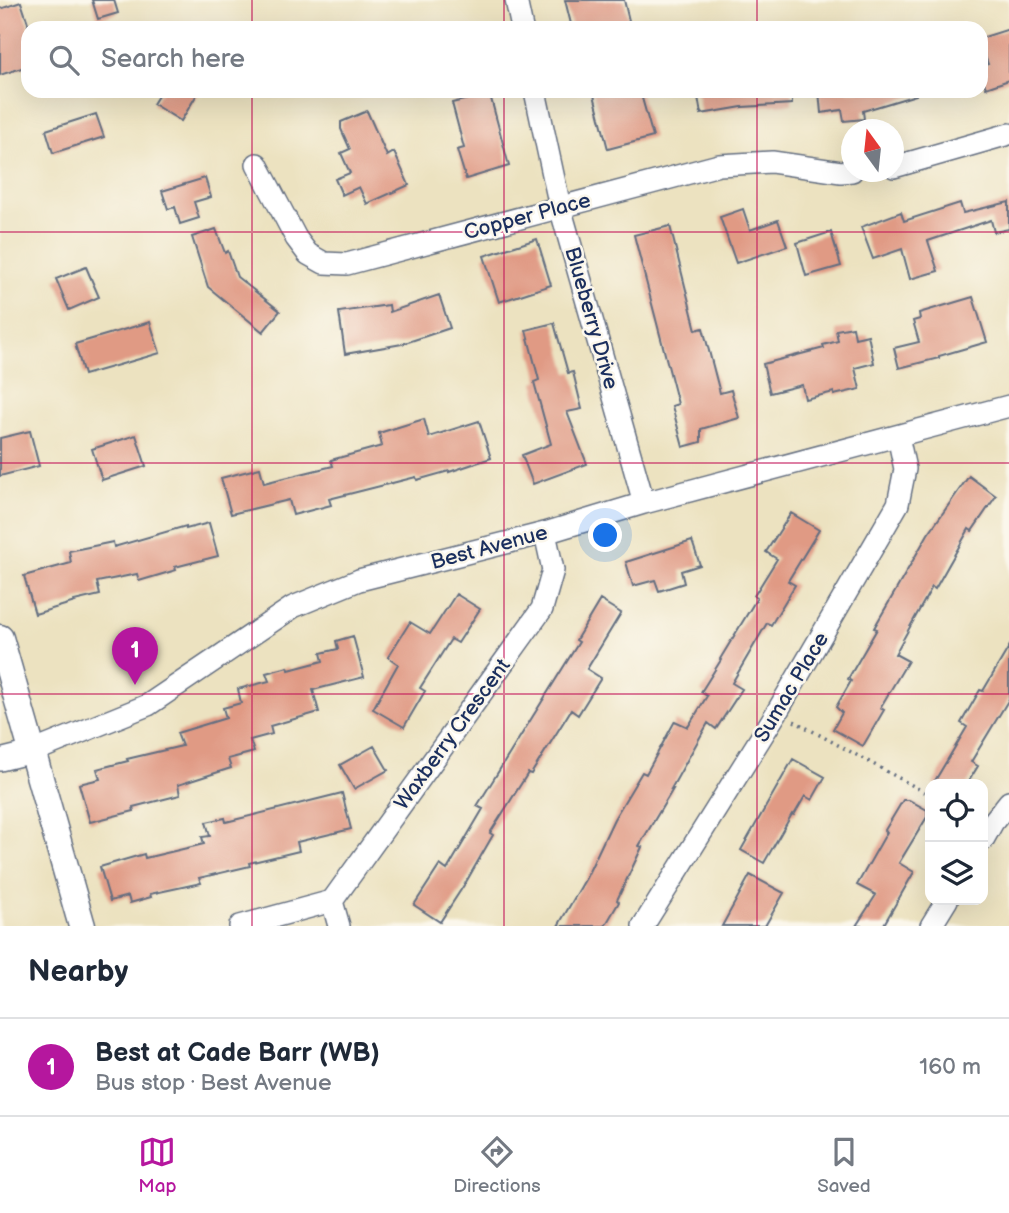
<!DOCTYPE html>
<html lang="en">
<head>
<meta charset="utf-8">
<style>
  body { margin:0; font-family:"Balsamiq Sans",sans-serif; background:#f2f2f3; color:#1f2937 }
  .controls { position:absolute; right:21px; bottom:21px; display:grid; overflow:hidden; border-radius:14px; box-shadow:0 7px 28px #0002 }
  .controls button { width:63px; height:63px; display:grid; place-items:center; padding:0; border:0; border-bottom:2px solid #e0e1e3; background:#fff; color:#1f2937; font:35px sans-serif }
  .compass { position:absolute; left:841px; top:119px; width:63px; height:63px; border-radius:50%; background:#fff; box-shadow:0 7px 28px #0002; rotate:345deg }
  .you { position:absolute; left:606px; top:536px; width:24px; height:24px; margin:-18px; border:5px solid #fff; border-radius:50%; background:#1a73e8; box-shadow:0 0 0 10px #1a73e833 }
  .badge { display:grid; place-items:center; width:46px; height:46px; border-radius:50%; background:#b5179e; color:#fff; font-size:23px; font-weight:700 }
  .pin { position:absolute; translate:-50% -58px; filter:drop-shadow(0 2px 4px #0008) }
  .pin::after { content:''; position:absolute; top:37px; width:24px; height:21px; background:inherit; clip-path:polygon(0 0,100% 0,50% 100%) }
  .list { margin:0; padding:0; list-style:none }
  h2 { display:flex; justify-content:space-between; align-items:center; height:91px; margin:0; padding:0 28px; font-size:30px }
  h2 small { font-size:23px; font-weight:400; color:#747a83 }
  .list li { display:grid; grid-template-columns:46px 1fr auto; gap:21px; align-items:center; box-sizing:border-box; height:98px; padding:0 28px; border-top:2px solid #e0e1e3 }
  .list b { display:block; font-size:26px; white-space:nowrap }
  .list p { margin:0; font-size:23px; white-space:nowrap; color:#747a83 }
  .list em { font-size:23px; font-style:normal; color:#747a83 }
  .icon { flex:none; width:38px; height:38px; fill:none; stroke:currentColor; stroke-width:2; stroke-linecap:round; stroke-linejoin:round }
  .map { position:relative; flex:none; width:1009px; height:926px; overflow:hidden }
  .search { position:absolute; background:#fff; box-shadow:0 7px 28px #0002; left:21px; right:21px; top:21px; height:77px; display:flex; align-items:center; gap:18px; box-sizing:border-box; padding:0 24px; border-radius:21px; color:#747a83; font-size:26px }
  .sheet { height:189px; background:#fff }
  nav { display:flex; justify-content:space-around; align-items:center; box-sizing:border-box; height:98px; border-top:2px solid #e0e1e3; background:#fff; font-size:19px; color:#747a83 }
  nav a { display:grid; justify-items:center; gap:4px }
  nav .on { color:#b5179e }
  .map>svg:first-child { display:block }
  .building { fill:#e09a84 }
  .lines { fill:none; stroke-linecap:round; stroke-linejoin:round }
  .minor-casing { stroke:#646e80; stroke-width:24 }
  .tertiary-casing { stroke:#646e80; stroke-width:29 }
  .path { stroke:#646e80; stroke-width:3.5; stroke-dasharray:2 5; stroke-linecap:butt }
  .minor { stroke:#fff; stroke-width:21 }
  .tertiary { stroke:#fff; stroke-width:26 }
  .grid { fill:none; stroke:#c2185b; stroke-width:2; stroke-opacity:0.55 }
  .labels { text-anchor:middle; stroke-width:5; stroke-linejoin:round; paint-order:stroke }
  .street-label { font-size:21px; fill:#1b2f5e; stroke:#fbf7ec }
</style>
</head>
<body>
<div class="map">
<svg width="1009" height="926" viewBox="0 0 1009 926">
  <rect width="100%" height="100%" fill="#fbf7ec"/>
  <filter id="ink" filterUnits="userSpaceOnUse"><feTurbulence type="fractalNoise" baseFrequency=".0143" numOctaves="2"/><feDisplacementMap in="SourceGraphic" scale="14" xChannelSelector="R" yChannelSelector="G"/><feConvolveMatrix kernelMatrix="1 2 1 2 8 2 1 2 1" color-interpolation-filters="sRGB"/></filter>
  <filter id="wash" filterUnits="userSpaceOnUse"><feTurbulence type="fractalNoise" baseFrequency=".00686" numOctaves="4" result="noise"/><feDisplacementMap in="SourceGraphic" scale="28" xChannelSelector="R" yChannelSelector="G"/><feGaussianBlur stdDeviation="1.57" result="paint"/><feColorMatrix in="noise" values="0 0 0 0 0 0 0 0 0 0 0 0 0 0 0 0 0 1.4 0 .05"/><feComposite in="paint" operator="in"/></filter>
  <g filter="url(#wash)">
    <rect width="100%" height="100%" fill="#ece2c0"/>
    <g id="blocks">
      <path class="building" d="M92 0H114L118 13 98 19Z
        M565 0H624L630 25 619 28H572Z
        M21 2 28 23V66L0 75V9Z
        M1009 29V80L986 88 981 74V66L988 64 981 45V38Z
        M161 91H199L181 121 153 104Z
        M466 91H489L509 166 466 179 457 150 464 148 452 103 468 99Z
        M593 91H640L653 137 608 149Z
        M697 91H792V104L742 107 701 114Z
        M819 91H916V95L863 111 864 119 844 121 842 110 821 113Z
        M367 111 387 156 394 152 409 185 367 204 359 187 342 195 335 179 350 173 341 153 350 149 341 129V122Z
        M96 114 104 137 53 153 46 130Z
        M205 178 211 197 194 202 199 218 180 224 175 207 168 209 162 191Z
        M1009 202V229L994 232 991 220 928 241 938 271 910 279 902 249 873 259 861 227 901 212 904 221 960 203 963 213Z
        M743 209 750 230 778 220 787 246 736 263 720 217Z
        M670 226 696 330 703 328 720 393 731 390 739 418 701 429V442L683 447 672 406 678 404 634 235Z
        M216 229 225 253 228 251 237 277 280 311 263 332 208 287 192 237Z
        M831 232 841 266 806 276 797 243Z
        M537 239 551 285 499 302 484 256Z
        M86 267 99 297 69 310 56 279Z
        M439 295 450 328 402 344 345 354 339 312 389 305 390 312Z
        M973 297 987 342 939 356V358L899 368 894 348 919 342 913 321 920 319 919 313Z
        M150 322 160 353 84 375 75 344Z
        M554 323 568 373 573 372 582 409 567 412 587 464 533 484 522 455 551 444 534 382 539 380 526 330Z
        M853 327 855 338 868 335 874 363 855 368 860 389 834 395V392L805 399 802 385 770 393 763 364 824 348 823 345 838 341 836 330Z
        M424 419 429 437 479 421 491 458 449 472V471L417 480 416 477 329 499 331 505 293 515 289 500 231 514 221 478 260 468 264 483 333 466 331 460 382 446 379 433Z
        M30 431 39 466 0 476V438Z
        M136 435 146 466 102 480 92 449Z
        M969 476 996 496 972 531 969 529 935 589 932 587 895 654 908 661 880 708 884 710 863 746 833 729 842 713 836 707 851 681 848 679 877 629 874 628 896 590 928 534Z
        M791 513 819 530 788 581 795 585 771 625 767 623 732 683 742 689 716 729 708 723 671 789H673L639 846 642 847 617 900 619 902 605 926H558L586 878 614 819 642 772 646 774 675 721 688 727 707 696 701 692 721 660 720 659 757 598 754 596 777 559 766 552Z
        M209 523 218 556 175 567 176 570 139 581 137 574 97 582 100 595 74 601 75 602 35 614 24 576 71 563 69 551 113 542 114 547 186 526V529Z
        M692 541 700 565 681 571 684 583 659 591 655 580 633 586 626 562Z
        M456 594 480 609 458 643 451 639 420 688 425 691 404 727 373 709 398 664 388 657 410 622 430 634Z
        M600 600 621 613 587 669 601 678 578 715 571 710 531 774 528 773 490 833 493 835 466 882 440 922 414 905 440 865 447 870 483 809 477 806 579 642 576 640Z
        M353 636 364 677 313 690 319 712 270 726 272 734 250 740 254 752 228 759 231 768 178 785 180 795 133 807 134 811 90 822 79 784 100 779 97 769 128 761 127 759 182 746 177 733 226 718 223 708 241 703 238 689 269 681 266 673 288 667 289 670 323 661 321 653 338 649 336 641Z
        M1009 647V699L971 762 978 766 967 784H933L967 727 961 723 980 690 983 691Z
        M374 746 388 770 354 789 340 765Z
        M793 759 825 777 812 800 805 796 794 815 792 814 764 863 741 850Z
        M342 793 351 829 297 842 299 851 249 863 250 866 199 878 201 883 150 894 151 897 130 903 128 896 110 901 100 867 144 854 145 858 204 844 202 837 210 836 206 822 225 818 226 822Z
        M903 800H909L927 810V817L899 863 914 872 883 926H856L876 895 857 885 887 832 885 830Z
        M750 875 784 893 765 926H722Z"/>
    </g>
  </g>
  <g filter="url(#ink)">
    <use href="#blocks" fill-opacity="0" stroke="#646e80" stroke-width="2"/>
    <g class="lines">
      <g class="minor-casing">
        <path id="minor" d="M516 0 522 28
          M535 91 560 207 644 503
          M257 164 296 238 308 254 324 263 347 264 719 165 772 162 841 172 852 171
          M894 167 1009 134
          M0 760 32 752 148 705 293 607 359 580 545 533 644 503 1009 406
          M983 840 993 822 1009 802
          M332 901 542 609 553 570 545 533
          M332 901 339 926
          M240 926 332 901
          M643 926 777 712 898 504 905 469 898 436
          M931 926 947 900"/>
      </g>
      <g class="tertiary-casing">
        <path id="tertiary" d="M0 638 82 926"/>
      </g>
      <path class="path" d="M794 721 930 795"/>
      <use href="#minor" class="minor"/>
      <use href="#tertiary" class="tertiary"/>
    </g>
  </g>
  <path class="grid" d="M252 0V28M504 0V28M757 0V28M252 91V926M504 91V926M757 91V926M0 232H1009M0 463H1009M0 694H1009"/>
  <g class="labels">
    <g class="street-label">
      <text transform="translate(527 216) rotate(-15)" y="7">Copper Place</text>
      <text transform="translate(592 318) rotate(74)" y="7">Blueberry Drive</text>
      <text transform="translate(489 547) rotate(-15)" y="7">Best Avenue</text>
      <text transform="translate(791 687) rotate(-59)" y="7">Sumac Place</text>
      <text transform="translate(452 734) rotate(-54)" y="7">Waxberry Crescent</text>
    </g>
  </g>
</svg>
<div class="controls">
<button><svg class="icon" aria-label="locate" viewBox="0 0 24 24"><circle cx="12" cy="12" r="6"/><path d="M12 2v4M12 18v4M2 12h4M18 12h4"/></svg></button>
<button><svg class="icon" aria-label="layers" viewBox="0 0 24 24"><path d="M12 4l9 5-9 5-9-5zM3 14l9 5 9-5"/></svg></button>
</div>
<svg class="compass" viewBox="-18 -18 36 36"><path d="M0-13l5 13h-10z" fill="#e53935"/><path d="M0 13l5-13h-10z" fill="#747a83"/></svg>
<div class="you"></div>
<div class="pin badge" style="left:135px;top:685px">1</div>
<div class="search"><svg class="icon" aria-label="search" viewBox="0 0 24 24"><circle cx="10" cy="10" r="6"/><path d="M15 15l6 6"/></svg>Search here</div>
</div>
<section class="sheet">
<h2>Nearby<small></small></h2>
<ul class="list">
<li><span class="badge">1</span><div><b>Best at Cade Barr (WB)</b><p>Bus stop · Best Avenue</p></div><em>160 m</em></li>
</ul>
</section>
<nav>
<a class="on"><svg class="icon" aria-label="map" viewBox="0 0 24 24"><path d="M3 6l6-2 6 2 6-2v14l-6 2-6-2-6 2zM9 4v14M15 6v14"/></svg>Map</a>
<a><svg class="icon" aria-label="directions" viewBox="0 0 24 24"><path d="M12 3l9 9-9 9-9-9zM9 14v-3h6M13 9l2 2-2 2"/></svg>Directions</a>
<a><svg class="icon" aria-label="saved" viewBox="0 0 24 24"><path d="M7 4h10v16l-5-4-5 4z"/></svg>Saved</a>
</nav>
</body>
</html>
